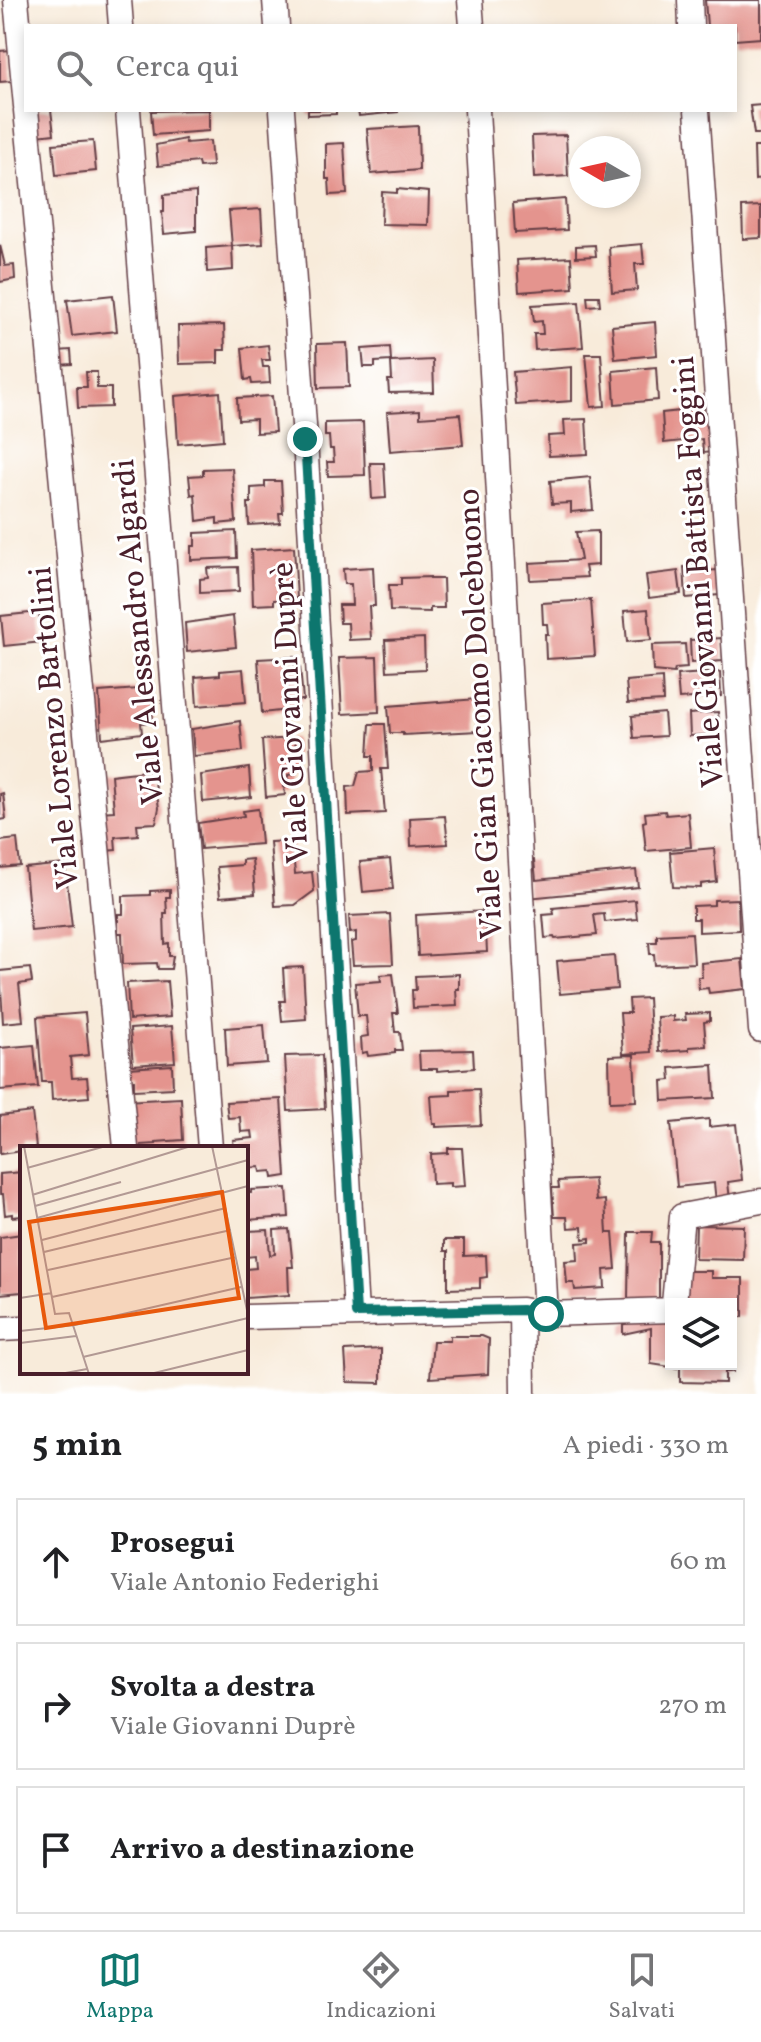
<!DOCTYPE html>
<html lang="it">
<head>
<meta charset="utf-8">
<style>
  body { margin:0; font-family:Vollkorn,serif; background:#f2f2f2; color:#202124 }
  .controls { position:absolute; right:24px; bottom:24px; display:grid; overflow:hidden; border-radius:0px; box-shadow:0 4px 12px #0003 }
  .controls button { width:72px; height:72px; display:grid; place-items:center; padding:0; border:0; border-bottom:2px solid #e0e0e0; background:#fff; color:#202124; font:40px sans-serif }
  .compass { position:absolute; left:569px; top:136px; width:72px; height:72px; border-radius:50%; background:#fff; box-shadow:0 4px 12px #0003; rotate:279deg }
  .stop { position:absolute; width:24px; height:24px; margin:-18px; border:6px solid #0f766e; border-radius:50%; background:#fff }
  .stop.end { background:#0f766e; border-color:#fff; box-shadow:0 2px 8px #0008 }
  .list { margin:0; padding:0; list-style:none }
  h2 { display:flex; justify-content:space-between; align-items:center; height:104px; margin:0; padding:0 32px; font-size:34px }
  h2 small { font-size:26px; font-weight:400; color:#757577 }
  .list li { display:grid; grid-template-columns:52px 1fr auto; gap:24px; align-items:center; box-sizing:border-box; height:128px; margin:0 16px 16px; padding:0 16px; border:2px solid #e0e0e0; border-radius:0px }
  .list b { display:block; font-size:30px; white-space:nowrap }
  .list p { margin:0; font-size:26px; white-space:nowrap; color:#757577 }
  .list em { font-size:26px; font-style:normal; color:#757577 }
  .icon { flex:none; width:44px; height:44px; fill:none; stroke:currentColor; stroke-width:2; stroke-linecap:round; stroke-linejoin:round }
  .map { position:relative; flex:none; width:761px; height:1394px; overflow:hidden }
  .search { position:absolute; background:#fff; box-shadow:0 4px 12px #0003; left:24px; right:24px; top:24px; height:88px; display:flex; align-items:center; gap:20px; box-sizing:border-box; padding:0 28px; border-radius:0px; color:#757577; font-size:30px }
  .sheet { height:536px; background:#fff }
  nav { display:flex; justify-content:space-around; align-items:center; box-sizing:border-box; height:112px; border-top:2px solid #e0e0e0; background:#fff; font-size:22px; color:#757577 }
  nav a { display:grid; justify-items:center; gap:4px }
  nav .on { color:#0f766e }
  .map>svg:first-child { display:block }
  .building { fill:#e4948e }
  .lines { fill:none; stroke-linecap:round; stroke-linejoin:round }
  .street-casing { stroke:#643e45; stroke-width:27 }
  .street { stroke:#fff; stroke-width:24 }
  .route { stroke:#0f766e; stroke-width:10 }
  .labels { text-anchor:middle; stroke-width:6; stroke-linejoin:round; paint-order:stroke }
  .street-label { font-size:32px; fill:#4a1f2b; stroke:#fff }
  .inset-road { fill:none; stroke:#b29994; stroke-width:2 }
  .view { fill:#e8590c; fill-opacity:0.15; stroke:#e8590c; stroke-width:4 }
  .inset-edge { fill:none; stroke:#4a1f2b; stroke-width:4 }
</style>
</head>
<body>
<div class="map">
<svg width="761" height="1394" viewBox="0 0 761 1394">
  <rect width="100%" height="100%" fill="#fff"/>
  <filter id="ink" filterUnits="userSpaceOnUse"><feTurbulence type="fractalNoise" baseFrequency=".0125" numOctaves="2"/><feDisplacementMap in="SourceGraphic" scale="16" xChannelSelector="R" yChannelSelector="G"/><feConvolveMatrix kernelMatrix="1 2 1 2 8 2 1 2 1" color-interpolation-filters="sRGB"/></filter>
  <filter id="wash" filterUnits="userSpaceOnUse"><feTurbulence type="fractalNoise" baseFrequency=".006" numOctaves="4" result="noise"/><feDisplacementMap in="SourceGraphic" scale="32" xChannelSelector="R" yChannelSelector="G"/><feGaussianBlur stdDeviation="1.8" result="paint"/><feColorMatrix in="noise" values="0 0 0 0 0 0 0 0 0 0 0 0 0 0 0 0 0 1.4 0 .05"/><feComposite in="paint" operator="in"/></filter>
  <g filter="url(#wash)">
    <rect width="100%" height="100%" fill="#f8ebda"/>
    <g id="blocks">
      <path class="building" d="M705 0H761V38L735 40V26H707Z
        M10 50 12 81 0 82V51Z
        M761 105V134H754L750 106Z
        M33 110H51L54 134 37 136Z
        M209 110V131L153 135 151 111Z
        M308 110H336V114L308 115Z
        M358 110H398V112L359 116Z
        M418 126 419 170 371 174 367 129Z
        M566 135 568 176 534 178 532 136Z
        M185 139 186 143 210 141 212 166 199 167 198 162 158 166 156 145Z
        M93 141 96 171 56 175 53 144Z
        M344 143 347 194 330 195 329 179H326V144Z
        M754 147H761V179L755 180Z
        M397 189 429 192 428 225 381 224 382 192 397 193Z
        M196 192V231L164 234 162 212H164V195Z
        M565 199 567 230 515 233 513 203Z
        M761 206V238L743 239 742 207Z
        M261 209 263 244 232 246 229 211Z
        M642 244 644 264H635L637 290 612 292 609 247Z
        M0 245 5 266 14 265 15 279 0 282Z
        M595 245 596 256 576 257V246Z
        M232 246 233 270 207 272 206 248Z
        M571 257 573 288 519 292 517 260Z
        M113 295 117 331 72 336 67 300Z
        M587 296H599L600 305 588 306Z
        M579 302 583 347 535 350 534 334H543L542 321 534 322 532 305Z
        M655 322 657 355 615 359 612 326Z
        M224 325 225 350H218V363L179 364 178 326Z
        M347 343 349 387 318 388 317 344Z
        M268 345 270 360H262L263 367H269L270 383 252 384 251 379 245 380 242 348Z
        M390 347 391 361 375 362V367H364L362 349Z
        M71 350 72 364 58 365 57 351Z
        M586 354H601L605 406 591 407Z
        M433 360 434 392 389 393 388 380H392L391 362Z
        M572 367V401L516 405 513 372Z
        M656 367 658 400 615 404 613 371Z
        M86 372H97V388H111V407L78 408 77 387H87Z
        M220 392 223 440 178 444 175 396Z
        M272 396 275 432 256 433V419L238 420 237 398Z
        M708 408 712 452 703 453 702 439 664 443 662 413Z
        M420 410V417L460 414 463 445 390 451 387 412Z
        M586 419 588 454 549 456 548 436 565 435 564 420Z
        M363 422 365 475 328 476 327 462H334L333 449H330L329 436H325V423Z
        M370 463H384L386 498 372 499Z
        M232 468 236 522 217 524V518L197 521 195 494 191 495 189 476 203 475V469Z
        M590 477 593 510 571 512V503L552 504 550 481Z
        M265 481H281L283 513H279L280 523 249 525 248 503H251V488L265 487Z
        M236 531 237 558 191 560V546H195V533Z
        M598 531V565L585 566 587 577 530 580 529 563 581 560 576 532Z
        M294 547 297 598 274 600V604L253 605 251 550Z
        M693 566 694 572 717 570 719 595 686 598 684 567Z
        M238 567 239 591 200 593V579L208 578 207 568Z
        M373 567 375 606H369L371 639 349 640 348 623H340L339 605H352L351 584H344L343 569Z
        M678 571 681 594 649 598 646 575Z
        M430 577V579H443L444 608H430V612L390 611 389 585H401V578Z
        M591 600 595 656 546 659 545 634H548L547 624H543L542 603Z
        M648 609 651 640 627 642 624 611Z
        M39 612 42 642 4 646 1 616Z
        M233 616 236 647 187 652 185 623Z
        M424 638 425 669 387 671 385 640Z
        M722 638 723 661 691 663 690 640Z
        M685 644 687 668 675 669 674 673 653 671 652 645Z
        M294 657 295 668 300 667 303 700H296L297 709 262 713 258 659Z
        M377 657 379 712 342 714 339 658Z
        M243 669 246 702 197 706 195 677 220 675V671Z
        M720 672 721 696 679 699 677 675Z
        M662 678 663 701 628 703 626 681Z
        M151 688 153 722 141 723 142 733 102 738 99 692Z
        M477 699 478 731 403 735V733H390L388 706Z
        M718 712 720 734 690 736 689 714Z
        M664 713 666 736 634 738 632 716Z
        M240 721 243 751 194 756 192 729Z
        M370 724H385L388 769H381L385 813 348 815 347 787 355 786 359 772 373 771V756H368Z
        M295 738 296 755H292L294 774 288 775 289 785 284 786 285 795 266 797 262 740Z
        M249 768 251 797 203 802 201 775Z
        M153 770 159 808 156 823 137 824 138 835 115 837 116 850 104 851 100 812 114 811 111 775Z
        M3 793 6 819 0 820V794Z
        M258 809 261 844 201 849 198 823 244 816 243 811Z
        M665 811 666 815 688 813 691 847 646 851 643 822 646 821 645 813Z
        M445 816 448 844 411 846 410 818Z
        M17 839 20 866 0 868V841Z
        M292 841 295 874 312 872 314 891 295 905 275 906 270 842Z
        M714 848 717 882 701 884V888L673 887 670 852Z
        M252 859 255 894 220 897 217 867 242 865V860Z
        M390 859 393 889 363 892 360 862Z
        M534 860 536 880 636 870 638 887 528 898 524 861Z
        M65 864 72 927 31 931 25 868Z
        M170 890V897H166L167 913H164L165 944 169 943V956H173L171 969H158L157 963 123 964 122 933H118V914H123V896L150 895V891Z
        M738 899 739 930 699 932V919H693V906L714 905V900Z
        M635 900 637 919 605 922 604 914 594 915 597 935 555 939 554 937 545 938 543 915 554 914 553 908Z
        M485 911 487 952 418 956 416 915Z
        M390 914 393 964 353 965 351 942 356 941V932L350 933 349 916Z
        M692 933 694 963 655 965 654 954H650L649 942H657V935Z
        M614 956 617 989 560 994 557 961Z
        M742 959 745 989 709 993 708 988 699 989 698 977H702L701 963Z
        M303 967 306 1019 282 1021 280 1001H285L283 968Z
        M30 968 32 982 19 984 23 1021 3 1023 0 971Z
        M393 974 398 1013H393L395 1032H400L402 1050H395V1053L368 1056 367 1052 362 1053 361 1037 368 1036 366 1016H358L355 983 381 981 380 975Z
        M459 974V989H456L457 1006 413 1008 412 990H416L415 976Z
        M167 981 170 1017 129 1020 127 983Z
        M648 998 651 1052 623 1054 620 1013H630L629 999Z
        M85 1013 89 1055 70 1057 72 1078 87 1077 89 1097 52 1100 51 1082H42L37 1017Z
        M710 1013V1021L704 1022 706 1046 689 1047V1050L659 1052 657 1017 673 1016V1021L686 1020 685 1014Z
        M264 1025 267 1063 227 1066 225 1028Z
        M172 1026 175 1062 133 1065 130 1029Z
        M34 1045 38 1087 0 1090V1048Z
        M473 1050 474 1068 437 1071V1069H420L419 1051Z
        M322 1055 325 1109 288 1111 285 1056Z
        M634 1055 636 1101 610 1102 609 1056Z
        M172 1065 173 1088 134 1090V1080H124L129 1068Z
        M713 1065 715 1098 663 1101 662 1081 671 1080 670 1068Z
        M479 1089 481 1125 436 1127V1124H433L431 1096 451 1095V1090Z
        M181 1098 183 1140 156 1142V1144L141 1145V1148H130L125 1101Z
        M281 1099 286 1176 273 1178 272 1171 261 1172 260 1167 246 1168V1148H234L233 1140 253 1138 252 1131 241 1132 240 1117 228 1118 226 1102Z
        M32 1112 36 1148H22V1151L0 1154V1116Z
        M709 1119V1127L736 1124 742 1180 728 1182 730 1200 716 1202 714 1183 677 1187 671 1123Z
        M448 1148H462L465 1186 450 1187V1183L432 1184 431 1154 448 1153Z
        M22 1172V1216L12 1217V1214L5 1215 3 1194H0V1174Z
        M594 1179 596 1201 605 1200 607 1233H613L616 1269 604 1270 605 1288 575 1290 574 1283H567L565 1261 578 1260 577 1243 590 1242V1238L583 1239 582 1227 568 1228 567 1217H554L552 1188H559L558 1181Z
        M287 1188 289 1217 246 1220V1193H251V1190Z
        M696 1225 744 1226 743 1260 695 1259Z
        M289 1229 293 1267H288L289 1295 246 1298V1269L256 1268 255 1256 246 1257V1231L268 1230 270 1255 275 1254 274 1230Z
        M629 1232H652L651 1242H659V1300H628Z
        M22 1234V1292L0 1294V1237Z
        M444 1240H464V1256L486 1255 487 1277 480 1278V1288L448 1289V1251H444Z
        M682 1271H711V1278H743V1317H731V1304H681Z
        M632 1319 671 1320V1364H677V1368L651 1364V1328L623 1334V1325Z
        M450 1336H482L489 1339 488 1374 430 1378 433 1341H450Z
        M381 1349V1383L347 1382 345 1351Z
        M680 1364H733V1372H725V1383L680 1382Z"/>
    </g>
  </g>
  <g filter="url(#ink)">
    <use href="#blocks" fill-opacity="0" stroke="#643e45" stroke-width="2"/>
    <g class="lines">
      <g class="street-casing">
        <path id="street" d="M16 0 26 106
          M119 0 121 26
          M275 0 277 26
          M470 0 472 26
          M690 0 691 26
          M26 110 126 1148
          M128 110 210 1148
          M282 110 305 439 356 1313
          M477 110 546 1314
          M697 110 761 1030
          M674 1304 682 1216 761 1201
          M522 1310 523 1394
          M246 1317 522 1310 546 1314 671 1310
          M0 1329 22 1328"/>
      </g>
      <use href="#street" class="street"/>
    </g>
  </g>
  <g class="lines" filter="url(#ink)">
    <path class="route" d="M305 439 356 1313 522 1310 546 1314"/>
  </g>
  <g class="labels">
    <g class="street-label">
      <text transform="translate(697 572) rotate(-94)" y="11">Viale Giovanni Battista Foggini</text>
      <text transform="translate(137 632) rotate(-95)" y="11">Viale Alessandro Algardi</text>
      <text transform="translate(289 713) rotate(-93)" y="11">Viale Giovanni Duprè</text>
      <text transform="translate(479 714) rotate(-93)" y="11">Viale Gian Giacomo Dolcebuono</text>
      <text transform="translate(53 728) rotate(-95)" y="11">Viale Lorenzo Bartolini</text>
    </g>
  </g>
  <g transform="translate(20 1146)">
    <rect width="228" height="228" fill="#f8ebda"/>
    <path class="inset-road" d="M4 0 35 168 49 167 69 228M192 0 228 169M7 22 86 0M12 49 171 0M15 60 101 36M17 72 228 14M22 94 228 40M24 106 206 62M28 124 211 84M32 151 216 111M0 152 32 147M0 185 55 179 221 141M0 197 56 190M63 211 228 172M40 228 67 223M130 228 228 204"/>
    <path class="view" d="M202 46 219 152 26 182 9 76Z"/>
    <rect width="228" height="228" class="inset-edge"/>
  </g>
</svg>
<div class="controls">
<button><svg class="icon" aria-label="layers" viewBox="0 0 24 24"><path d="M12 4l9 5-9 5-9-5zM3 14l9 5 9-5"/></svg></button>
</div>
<svg class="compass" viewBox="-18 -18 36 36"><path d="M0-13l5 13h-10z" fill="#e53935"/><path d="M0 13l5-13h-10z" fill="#757577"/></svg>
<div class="stop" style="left:546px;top:1314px"></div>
<div class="stop end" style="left:305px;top:439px"></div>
<div class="search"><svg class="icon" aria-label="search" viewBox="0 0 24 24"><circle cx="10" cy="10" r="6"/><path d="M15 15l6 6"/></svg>Cerca qui</div>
</div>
<section class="sheet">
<h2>5 min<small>A piedi · 330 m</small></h2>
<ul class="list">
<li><svg class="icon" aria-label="ahead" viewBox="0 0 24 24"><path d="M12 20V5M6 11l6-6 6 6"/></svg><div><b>Prosegui</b><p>Viale Antonio Federighi</p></div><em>60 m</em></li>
<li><svg class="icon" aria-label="right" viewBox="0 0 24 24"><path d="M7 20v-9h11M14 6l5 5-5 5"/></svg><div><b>Svolta a destra</b><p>Viale Giovanni Duprè</p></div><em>270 m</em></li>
<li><svg class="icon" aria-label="arrive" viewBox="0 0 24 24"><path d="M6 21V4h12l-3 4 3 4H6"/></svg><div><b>Arrivo a destinazione</b></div></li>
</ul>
</section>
<nav>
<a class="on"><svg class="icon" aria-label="map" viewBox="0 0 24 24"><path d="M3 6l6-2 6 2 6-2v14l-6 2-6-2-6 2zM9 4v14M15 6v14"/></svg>Mappa</a>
<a><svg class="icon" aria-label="directions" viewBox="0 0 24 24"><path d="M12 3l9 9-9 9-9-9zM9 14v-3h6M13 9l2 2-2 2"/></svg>Indicazioni</a>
<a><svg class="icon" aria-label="saved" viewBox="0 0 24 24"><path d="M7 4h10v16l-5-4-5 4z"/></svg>Salvati</a>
</nav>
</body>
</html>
